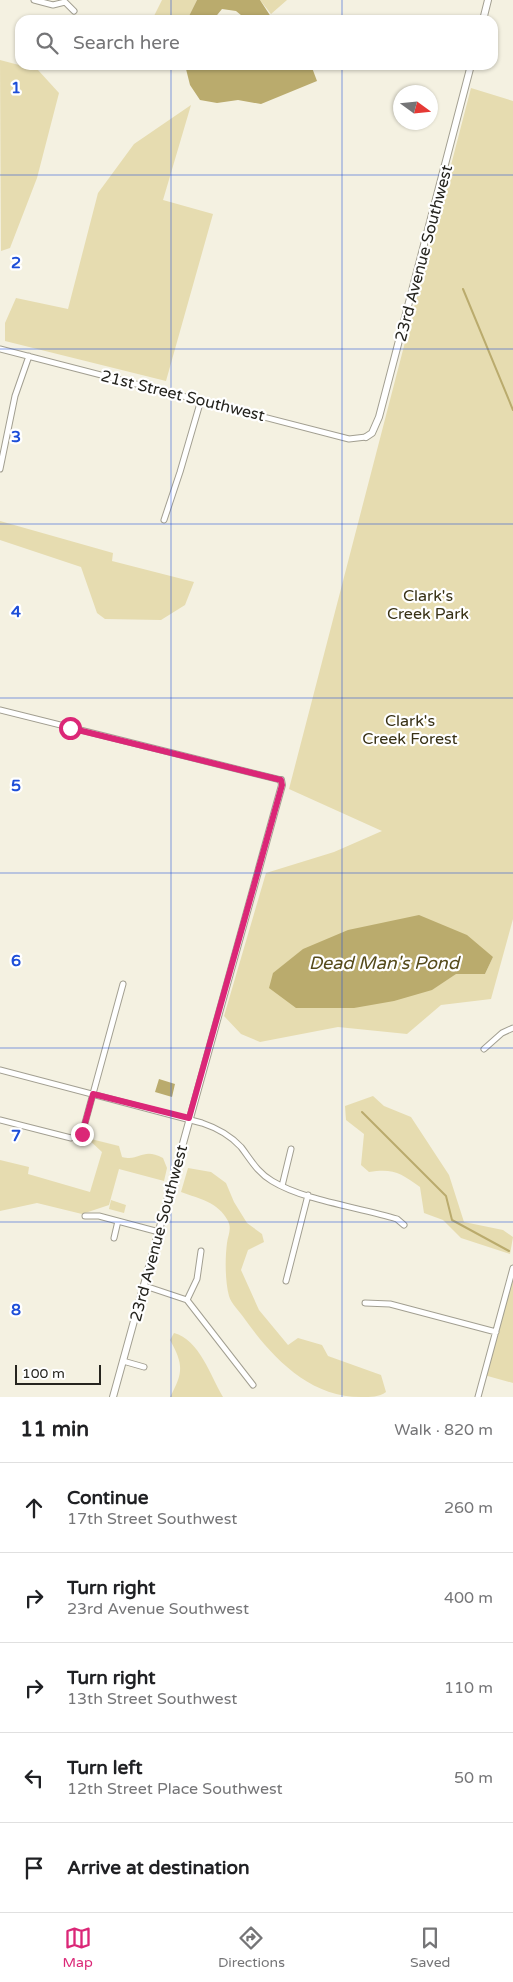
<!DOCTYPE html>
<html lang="en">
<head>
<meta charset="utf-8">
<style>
  body { margin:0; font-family:"Varela Round",sans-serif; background:#f6f6f6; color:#202124 }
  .compass { position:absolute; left:393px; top:85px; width:45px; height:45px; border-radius:50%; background:#fff; box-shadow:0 1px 4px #0004; rotate:105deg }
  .scale { position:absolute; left:15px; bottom:12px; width:86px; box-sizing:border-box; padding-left:5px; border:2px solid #26251f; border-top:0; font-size:14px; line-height:18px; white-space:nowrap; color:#26251f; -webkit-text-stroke:4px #fff; paint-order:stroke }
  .stop { position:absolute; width:15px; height:15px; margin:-11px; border:4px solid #db2777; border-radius:50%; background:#fff }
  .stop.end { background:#db2777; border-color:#fff; box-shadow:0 1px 5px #0008 }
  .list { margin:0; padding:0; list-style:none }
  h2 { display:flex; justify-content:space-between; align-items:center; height:65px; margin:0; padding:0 20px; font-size:21px }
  h2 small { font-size:16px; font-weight:400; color:#757577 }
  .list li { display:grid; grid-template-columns:32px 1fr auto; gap:15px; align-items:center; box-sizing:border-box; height:90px; padding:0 20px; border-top:1px solid #e0e0e0 }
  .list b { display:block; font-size:19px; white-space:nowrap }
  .list p { margin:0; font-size:16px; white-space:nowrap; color:#757577 }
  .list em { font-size:16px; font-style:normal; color:#757577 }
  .icon { flex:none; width:28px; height:28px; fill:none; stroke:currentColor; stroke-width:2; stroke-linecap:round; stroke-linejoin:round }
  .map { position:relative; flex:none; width:513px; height:1397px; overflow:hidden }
  .search { position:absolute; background:#fff; box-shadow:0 1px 4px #0004; left:15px; right:15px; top:15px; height:55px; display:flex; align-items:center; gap:12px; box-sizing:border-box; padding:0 18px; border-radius:15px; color:#757577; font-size:19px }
  .sheet { height:515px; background:#fff }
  nav { display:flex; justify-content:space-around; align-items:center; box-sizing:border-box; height:70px; border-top:1px solid #e0e0e0; background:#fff; font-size:14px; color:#757577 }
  nav a { display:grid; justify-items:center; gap:2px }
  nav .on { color:#db2777 }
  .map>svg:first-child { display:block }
  .green { fill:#e6dcb0; fill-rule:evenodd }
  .water { fill:#baab6d }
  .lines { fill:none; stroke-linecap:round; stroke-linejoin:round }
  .stream { stroke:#baab6d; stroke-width:2 }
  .minor-casing { stroke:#a29f91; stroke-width:7 }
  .tertiary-casing { stroke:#a29f91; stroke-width:8 }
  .minor { stroke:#fff; stroke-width:5 }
  .tertiary { stroke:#fff; stroke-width:6 }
  .route { stroke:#db2777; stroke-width:6 }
  .grid { fill:none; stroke:#1d4ed8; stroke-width:1; stroke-opacity:0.55 }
  .labels { text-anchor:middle; stroke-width:4.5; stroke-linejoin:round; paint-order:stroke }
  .street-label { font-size:16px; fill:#26251f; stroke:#fff }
  .park-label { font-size:16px; fill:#383115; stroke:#fff }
  .water-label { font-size:18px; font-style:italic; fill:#564b1b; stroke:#fff }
  .grid-label { font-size:16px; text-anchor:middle; font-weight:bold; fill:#1d4ed8; stroke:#fff; stroke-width:4.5; stroke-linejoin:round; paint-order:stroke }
</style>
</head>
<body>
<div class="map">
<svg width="513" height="1397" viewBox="0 0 513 1397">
  <rect width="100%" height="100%" fill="#f4f1e1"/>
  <path class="green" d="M162 0H197L187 20H152Z
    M260 0H287L271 14Z
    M0 60 38 70 59 93 37 178 10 248 1 251Z
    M471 88 513 101V919L491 999 441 1005 407 1034 338 1027 260 1042 241 1034 224 1016 266 873 334 852 382 831 289 789ZM493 957 485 974H456Z
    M191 105 163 200 213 214 166 381 5 341V323L16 298 68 309 98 193 134 144Z
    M0 521 113 553 112 561 194 582 185 605 161 620 105 619 97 613 81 567 0 540Z
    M373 1096 384 1106 411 1117 449 1175 464 1222 503 1230 513 1237 510 1254 461 1238 443 1220 424 1213 420 1187C401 1173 393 1168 369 1172L361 1165 364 1134 346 1120 345 1106Z
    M87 1138 119 1146 122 1157C140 1162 142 1147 163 1158L167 1168 164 1181 119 1169 109 1205 82 1214 37 1203 0 1211V1160L29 1167 28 1174 90 1192 102 1152Z
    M188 1168 211 1172 226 1183 234 1202 247 1223 262 1234 264 1242 248 1250 241 1270 259 1310 288 1345 298 1338 322 1345 328 1356 381 1375 386 1392C379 1397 371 1397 361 1397 309 1397 272 1357 244 1318 239 1311 231 1303 229 1296 225 1281 225 1258 227 1243 228 1235 232 1229 228 1221 218 1202 200 1199 181 1192Z
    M111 1200 126 1205 124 1213 109 1209Z
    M513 1268V1383L484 1375Z
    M174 1333C199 1339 211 1377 223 1397H170C183 1373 184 1365 170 1340Z"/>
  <path class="water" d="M197 0H260L273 20H247L236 11 222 9 213 20H187Z
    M185 65H311L317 81 261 104 238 100 217 103 200 100 190 85Z
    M419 915 467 935 493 957 485 974H456L432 990 394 1001 354 1008H296L269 988 273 973 303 949 348 930Z
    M159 1079 175 1084 172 1097 155 1092Z"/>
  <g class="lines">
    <path class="stream" d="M463 289 513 410
      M362 1112 446 1196 452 1220 509 1251"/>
    <g class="minor-casing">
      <path id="minor" d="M34 0 53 5 65 2 74 11
        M0 349 349 439 366 437
        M0 469 15 396 29 356
        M164 520 180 472 201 400
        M0 710 281 780
        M484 1049 502 1033 513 1028
        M0 1070 202 1123C217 1128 230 1135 241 1147 251 1160 257 1172 272 1181 305 1201 359 1207 397 1219L404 1225
        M0 1120 71 1138 82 1134 123 984
        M282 1186 291 1149
        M85 1216H99L159 1232
        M114 1238 118 1221
        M286 1281 308 1195
        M145 1286 187 1300 253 1385
        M187 1300 197 1279 201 1251
        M365 1303 390 1304 496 1332
        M123 1361 144 1367
        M478 1397 513 1268"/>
    </g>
    <g class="tertiary-casing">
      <path id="tertiary" d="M483 20 488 0
        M366 437 372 433 379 417 471 65
        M113 1397 282 785 281 780"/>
    </g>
    <use href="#minor" class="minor"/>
    <use href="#tertiary" class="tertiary"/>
  </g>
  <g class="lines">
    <path class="route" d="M70 728 281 780 282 785 189 1118 93 1094 82 1134"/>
  </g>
  <path class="grid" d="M171 0V20M342 0V20M171 65V1397M342 65V1397M0 175H513M0 349H513M0 524H513M0 698H513M0 873H513M0 1048H513M0 1222H513"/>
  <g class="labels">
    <g class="street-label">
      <text transform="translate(423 253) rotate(-75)" y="6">23rd Avenue Southwest</text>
      <text transform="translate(183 395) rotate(14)" y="6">21st Street Southwest</text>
      <text transform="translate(158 1233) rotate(-75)" y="6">23rd Avenue Southwest</text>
    </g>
    <g class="park-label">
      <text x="428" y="601">Clark's<tspan x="428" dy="18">Creek Park</tspan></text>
      <text x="410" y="726">Clark's<tspan x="410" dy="18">Creek Forest</tspan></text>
    </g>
    <g class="water-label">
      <text x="384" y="969">Dead Man's Pond</text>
    </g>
  </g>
  <g class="grid-label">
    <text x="16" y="93">1</text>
    <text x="16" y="268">2</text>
    <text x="16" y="442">3</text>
    <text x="16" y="617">4</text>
    <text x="16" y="791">5</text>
    <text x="16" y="966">6</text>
    <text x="16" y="1141">7</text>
    <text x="16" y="1315">8</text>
  </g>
</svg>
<svg class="compass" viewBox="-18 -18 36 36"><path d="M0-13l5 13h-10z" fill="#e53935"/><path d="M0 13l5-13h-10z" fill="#757577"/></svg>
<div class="scale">100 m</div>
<div class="stop" style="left:70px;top:728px"></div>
<div class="stop end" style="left:82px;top:1134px"></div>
<div class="search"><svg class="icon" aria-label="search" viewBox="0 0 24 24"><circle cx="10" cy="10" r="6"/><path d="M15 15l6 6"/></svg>Search here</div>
</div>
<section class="sheet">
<h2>11 min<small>Walk · 820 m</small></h2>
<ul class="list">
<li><svg class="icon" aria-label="ahead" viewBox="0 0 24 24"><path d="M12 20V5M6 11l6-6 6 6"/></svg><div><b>Continue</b><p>17th Street Southwest</p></div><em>260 m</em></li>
<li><svg class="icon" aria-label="right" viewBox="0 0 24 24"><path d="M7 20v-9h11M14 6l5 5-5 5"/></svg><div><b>Turn right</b><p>23rd Avenue Southwest</p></div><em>400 m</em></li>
<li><svg class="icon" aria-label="right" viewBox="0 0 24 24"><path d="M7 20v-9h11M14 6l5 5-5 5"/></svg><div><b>Turn right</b><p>13th Street Southwest</p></div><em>110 m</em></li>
<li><svg class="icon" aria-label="left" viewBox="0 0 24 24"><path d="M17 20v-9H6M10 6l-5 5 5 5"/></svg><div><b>Turn left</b><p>12th Street Place Southwest</p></div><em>50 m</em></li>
<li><svg class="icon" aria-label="arrive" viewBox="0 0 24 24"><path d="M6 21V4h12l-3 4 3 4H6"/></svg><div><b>Arrive at destination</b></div></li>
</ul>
</section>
<nav>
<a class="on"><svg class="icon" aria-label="map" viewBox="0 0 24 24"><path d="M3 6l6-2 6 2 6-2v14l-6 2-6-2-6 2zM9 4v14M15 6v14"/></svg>Map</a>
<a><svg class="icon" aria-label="directions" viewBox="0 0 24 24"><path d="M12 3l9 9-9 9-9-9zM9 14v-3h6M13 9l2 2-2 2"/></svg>Directions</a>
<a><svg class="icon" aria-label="saved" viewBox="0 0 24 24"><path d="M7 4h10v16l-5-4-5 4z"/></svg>Saved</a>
</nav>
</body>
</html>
